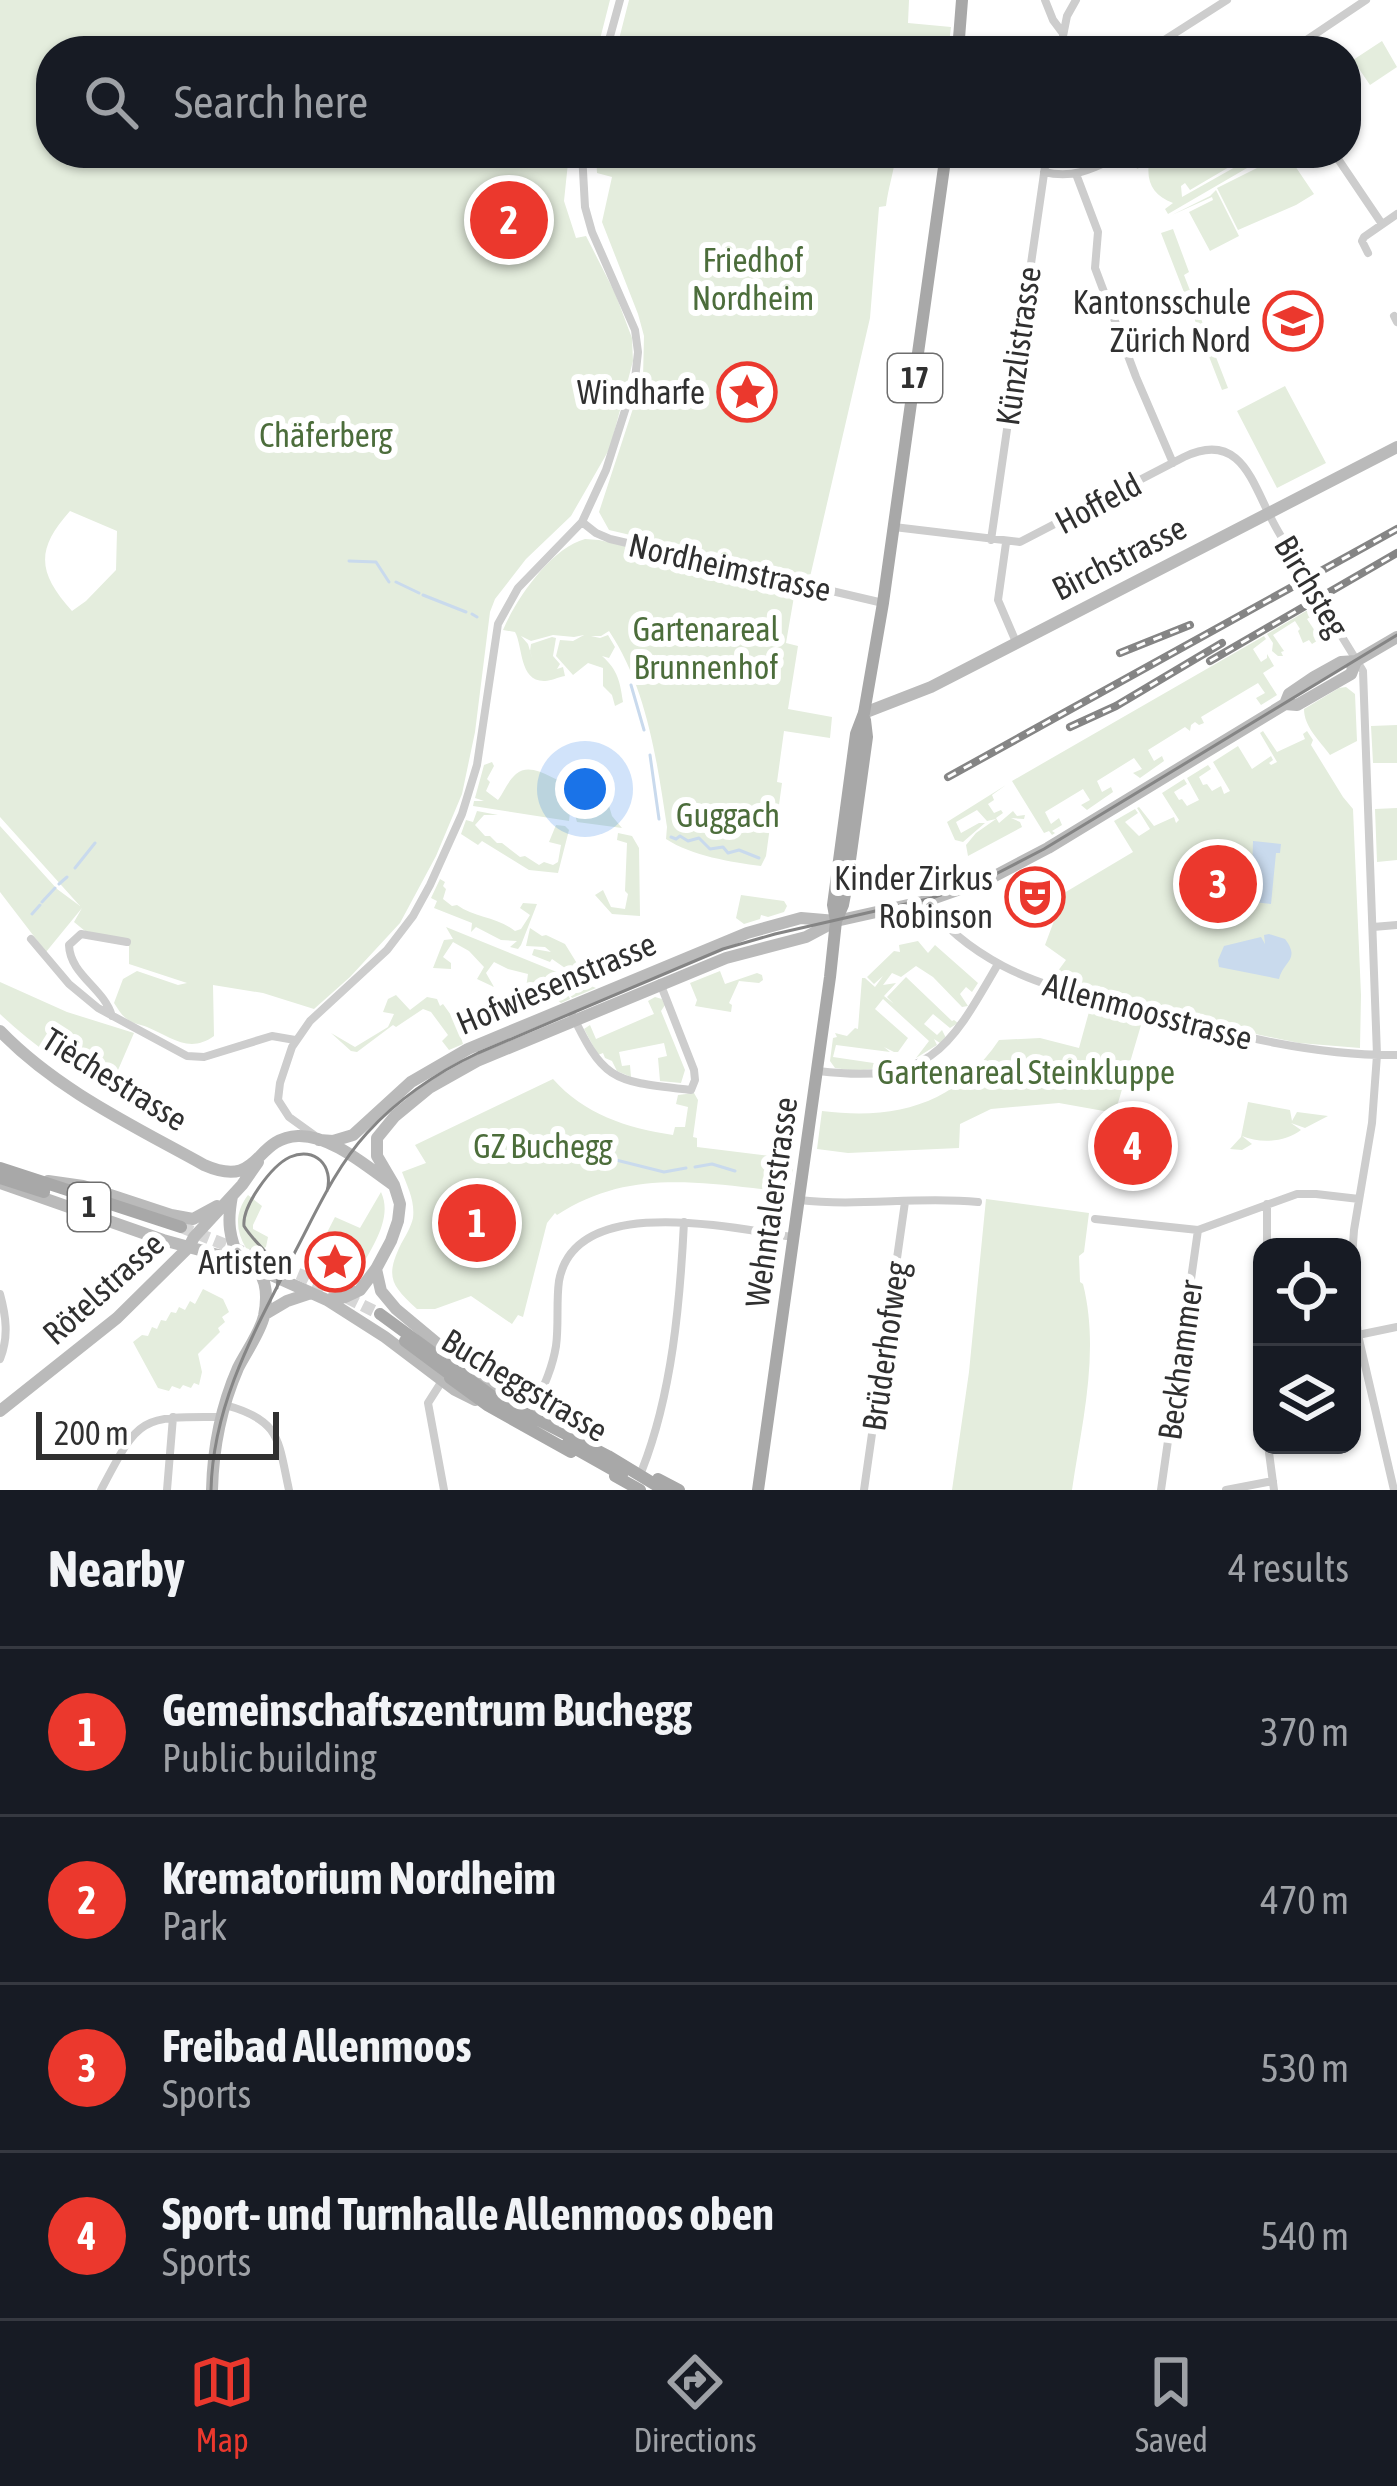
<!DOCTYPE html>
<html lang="en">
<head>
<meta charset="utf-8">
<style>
  body { margin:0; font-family:"Asap Condensed",sans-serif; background:#242831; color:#f1f3f6 }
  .controls { position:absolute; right:36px; bottom:36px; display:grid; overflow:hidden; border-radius:24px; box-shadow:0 3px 9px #0004 }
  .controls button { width:108px; height:108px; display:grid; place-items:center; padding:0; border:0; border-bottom:3px solid #363941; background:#171b24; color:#f1f3f6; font:60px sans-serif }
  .scale { position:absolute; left:36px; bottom:30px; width:243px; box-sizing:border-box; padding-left:12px; border:6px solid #303030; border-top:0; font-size:33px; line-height:42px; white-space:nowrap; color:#303030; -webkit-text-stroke:9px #fff; paint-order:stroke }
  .you { position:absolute; left:585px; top:789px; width:42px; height:42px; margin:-30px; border:9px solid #fff; border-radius:50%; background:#1a73e8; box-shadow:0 0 0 18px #1a73e833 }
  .badge { display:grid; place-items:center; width:78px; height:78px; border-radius:50%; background:#eb382d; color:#fff; font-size:39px; font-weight:700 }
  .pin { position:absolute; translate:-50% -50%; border:6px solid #fff; box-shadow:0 3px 12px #0006 }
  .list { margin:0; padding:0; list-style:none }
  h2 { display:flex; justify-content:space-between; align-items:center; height:156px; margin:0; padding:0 48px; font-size:51px }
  h2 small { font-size:39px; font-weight:400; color:#9ea1a6 }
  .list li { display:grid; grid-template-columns:78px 1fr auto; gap:36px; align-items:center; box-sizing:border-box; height:168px; padding:0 48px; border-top:3px solid #363941 }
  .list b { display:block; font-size:45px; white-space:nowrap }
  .list p { margin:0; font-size:39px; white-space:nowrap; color:#9ea1a6 }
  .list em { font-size:39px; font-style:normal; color:#9ea1a6 }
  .icon { flex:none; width:66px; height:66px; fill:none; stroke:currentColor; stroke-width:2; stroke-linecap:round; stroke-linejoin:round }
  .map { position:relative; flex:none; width:1397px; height:1490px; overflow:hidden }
  .search { position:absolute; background:#171b24; box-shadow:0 3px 9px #0004; left:36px; right:36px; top:36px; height:132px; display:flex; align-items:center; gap:30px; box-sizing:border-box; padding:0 42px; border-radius:48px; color:#9ea1a6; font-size:45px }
  .sheet { height:828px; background:#171b24 }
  nav { display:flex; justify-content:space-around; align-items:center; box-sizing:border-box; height:168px; border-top:3px solid #363941; background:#171b24; font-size:33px; color:#9ea1a6 }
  nav a { display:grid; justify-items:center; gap:6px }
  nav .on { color:#eb382d }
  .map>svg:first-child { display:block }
  .green { fill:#e4eddd; fill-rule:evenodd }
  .water { fill:#c9daed }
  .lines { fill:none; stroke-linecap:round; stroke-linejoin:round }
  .stream { stroke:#c9daed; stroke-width:3 }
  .primary-tunnel { stroke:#d6d6d6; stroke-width:12; stroke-dasharray:12 6; stroke-linecap:butt }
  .street { stroke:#cdcdcd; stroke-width:8 }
  .secondary { stroke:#bababa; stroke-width:12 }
  .primary { stroke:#a8a8a8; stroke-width:12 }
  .tram { stroke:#858585; stroke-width:3 }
  .rail-casing { stroke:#858585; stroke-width:8 }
  .rail { stroke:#fff; stroke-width:3; stroke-dasharray:9; stroke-linecap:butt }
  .street-bridge { stroke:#cdcdcd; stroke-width:8 }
  .labels { text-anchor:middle; stroke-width:12; stroke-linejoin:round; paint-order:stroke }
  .shield { fill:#fff; stroke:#6e6e6e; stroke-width:3 }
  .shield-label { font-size:30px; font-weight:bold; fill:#303030 }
  .park-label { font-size:33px; fill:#4c6d3b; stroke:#fff }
  .poi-label { font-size:33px; fill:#303030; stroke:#fff; text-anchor:end }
  .street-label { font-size:33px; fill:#303030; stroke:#fff }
</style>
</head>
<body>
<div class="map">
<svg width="1397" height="1490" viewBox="0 0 1397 1490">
  <rect width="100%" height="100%" fill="#fff"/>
  <path class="green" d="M0 0H610L597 51H51V153H569L564 201 576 238 586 236 615 293 632 338 633 361 610 448 571 516 526 559 495 599 490 612 475 732 462 794 436 856 400 923 350 977 314 1009 263 993 213 985 214 1036C189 1054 171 1037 147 1027 140 1024 133 1024 127 1019 121 1015 118 1009 114 1003L123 979 137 971 178 985 187 983 129 964V940L85 931 74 922 82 908 46 952 0 892V826L57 889 80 906 0 817ZM70 511 117 531 116 570 86 601 72 611C38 573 35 550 70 511Z
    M629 0H909L908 23 951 27 948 51H616Z
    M1382 41 1397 67 1370 85 1353 60Z
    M596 153H896C894 172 888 188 886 206L879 207 870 318 810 577 609 530 599 512 643 378 644 336 638 314 602 222 612 177 597 173Z
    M1147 153H1164L1159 159 1169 164 1173 162 1169 153H1253L1190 190 1185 183 1181 186 1182 197 1260 153H1273L1168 214 1165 209 1173 203C1154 196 1146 183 1149 163L1137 169 1135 163Z
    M1273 160 1277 167 1291 160 1314 194 1296 205 1238 230 1217 188Z
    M1216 190 1239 236 1210 251 1189 212 1213 200 1212 197 1172 215 1210 196Z
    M1173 229 1189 272 1184 275 1228 388 1222 390 1161 233Z
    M1285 386 1326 463 1277 488 1237 411Z
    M585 539 599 540 796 585 786 643 798 646 788 709 832 717 830 738 784 731 777 782 782 783 778 812H772L766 856 761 866C731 862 692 856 666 839L667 827C657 761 647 688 609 631L601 636H591L600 638 608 635 615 647 609 658 602 656C618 670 620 682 623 702L615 706 612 695 603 686V668L588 663 573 675 556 656 560 640 573 641 584 635 574 637 553 635 531 641 521 636 528 644 534 664 530 651 531 644 552 637 556 638 553 656 560 664 557 669 563 667 565 676C558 677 551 681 545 681 519 682 523 646 515 632L503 630C516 599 551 548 585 539Z
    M1318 604 1324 614H1315L1307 619 1315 631 1323 627 1322 623 1327 620 1334 630 1312 644 1309 640 1303 643 1298 631 1300 629 1295 621 1273 635 1284 651 1281 652 1283 656H1278L1272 651 1273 643 1267 634Z
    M1264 636 1266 639 1253 649 1261 662 1267 658V654L1274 666 1263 673 1277 695 1261 705 1256 698 1265 693 1258 683 1201 717 1204 723 1199 725 1195 722 1191 725 1190 731 1185 727 1148 750 1154 761 1162 756 1164 761 1140 778 1133 773 1142 769 1134 758 1097 781 1102 792 1111 787 1113 792 1087 810 1081 805 1090 800 1083 789 1045 812 1051 824 1059 818 1062 825 1052 831 1055 833 1052 835 1049 831 1044 833 1012 781Z
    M1346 687 1355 694 1357 741 1330 755C1320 741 1304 727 1304 709L1339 688Z
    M1397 725V763H1373L1371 726Z
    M1263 731 1277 752 1305 739 1303 734 1307 731 1313 740 1311 745 1343 797 1353 809 1361 995 1360 1048 1299 1043 1260 1035 1052 979 1066 960 1045 945 1061 902 1059 896 1133 852 1114 821 1135 809 1138 813 1125 822 1139 836 1150 829 1137 808 1139 807 1154 826 1174 817 1176 823 1179 820 1162 793 1184 779 1187 784 1174 792 1179 800 1182 799 1187 806 1199 800 1187 778 1208 765 1211 769 1199 777 1203 785 1207 784 1212 791 1221 786 1224 794 1230 791 1213 762 1238 746 1252 769 1271 756 1273 760 1269 763 1271 765 1277 762 1260 733Z
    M492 762 494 766 487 779 490 782 486 791 498 800C504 792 508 781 516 774 532 760 554 782 573 785L569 821 473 806 474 801H484L475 798 484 765Z
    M1006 785 992 795 994 800 988 804 994 813 1001 810 1003 813 996 818 999 823 1013 811 1017 816 1025 815 1024 819 1011 818 1020 822 1022 827 968 856 966 845 976 833 996 819 987 821 977 810 956 822 961 833 979 823H985L963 842 955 840 947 822Z
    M597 792 607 799 612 816 622 828 577 822 575 815 577 799Z
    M1397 808V860L1377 862 1375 809Z
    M477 811 498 815H484L475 825 485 836H490L497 843H502L520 857 525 856 539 865 544 862 553 865 558 862 561 845 549 842 556 825 565 826 569 830 558 873 529 870 482 841 478 845 461 834 466 820 473 822Z
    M618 833 632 836 639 848 640 916 612 914 595 895 603 890 611 907 625 909 628 894 625 891 627 843 617 840Z
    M440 879 445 882 443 886 446 889 443 899 452 906 457 905C475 918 498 917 515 931L521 929 530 915 520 908 523 903 537 904 521 945 518 949 510 947 517 941 501 940 476 927 471 932 472 923 434 908 437 901 431 898Z
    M741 895 784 901 787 906 784 912 768 917 761 915 760 919 744 924 736 918Z
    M446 927 596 988 572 998 566 988 570 999 561 1003 555 998 566 985 556 978 541 993 540 991 525 995 528 974 508 969 494 962 486 973 494 987 477 979 484 967 469 951 453 942 443 957 451 963V969L433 968 444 940 453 939Z
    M530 928 542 936 546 935 565 944 578 965 588 969 578 975 567 966 565 968 552 959 550 962 532 955 534 949 551 952 545 947 526 946Z
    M918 941 928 953 935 945 978 983 972 992 966 987 960 994 968 1006 962 1007 933 977 916 966 901 977 892 973 883 985 896 983 884 996 894 1004 887 997 906 977 952 1021 954 1020 958 1023 950 1028 933 1014 924 1024 937 1035 942 1030 946 1038 940 1043 934 1039 937 1045 916 1058 929 1041 883 999 875 1009 908 1038 898 1052H894L884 1047 890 1052 836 1045 833 1057 894 1066 856 1071 835 1068 830 1061 833 1038 837 1037 835 1033 847 1036 855 1028 858 1029 862 978H865L875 987 883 976 874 984 867 977 894 951 900 952 899 945Z
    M720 971 725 984 757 973 762 975 763 980 759 983 739 981 729 1003 732 1005 731 1012 695 1006 697 1000 690 983Z
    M0 982 67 1012 134 1033 112 1084C68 1071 33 1045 0 1014Z
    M396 995 410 1010 427 997 437 999 440 1006 443 1004 456 1022 463 1044 449 1050 442 1041 448 1035 431 1012 423 1009 396 1027 393 1025 357 1052 351 1051 331 1033 355 1047 388 1027 394 1014 383 1012 388 999Z
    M655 997 662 999 665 1005 661 1011 685 1070 681 1083 660 1081 658 1058 667 1056 664 1043 619 1052 622 1066 630 1065 631 1077 617 1071 612 1061 605 1058 603 1053 598 1055 584 1029 590 1025 596 1039 649 1016 654 1014 648 1001Z
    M1092 1001 1144 1015 1115 1113 1059 1103 991 1109 960 1124 959 1148 848 1153 817 1149 822 1111C897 1120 955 1105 999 1040L1040 1038 1079 1048Z
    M553 1079C584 1114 626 1128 673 1135L675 1127H685L688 1107 676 1104 678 1095 694 1093 698 1100 693 1137 697 1138V1147L794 1159 790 1191C775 1189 766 1190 753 1188 681 1180 620 1174 557 1215L555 1213 547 1223 523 1317 518 1315 512 1324 471 1296 435 1309H417C391 1285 385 1277 401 1244 406 1235 411 1227 413 1218 415 1201 408 1188 402 1172L426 1163 415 1145Z
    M1248 1102 1290 1110 1292 1121 1297 1112 1328 1116 1305 1128 1291 1123 1301 1130C1286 1142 1260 1144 1242 1136L1252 1144 1242 1150 1230 1149 1241 1137Z
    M381 1192C394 1220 369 1251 356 1277L315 1256 335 1217 360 1228Z
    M248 1195 262 1206 253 1225V1229L268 1237 266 1247 257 1252 246 1248C235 1230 235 1212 248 1195Z
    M986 1199 1089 1213 1084 1252 1079 1256 1080 1282 1083 1284C1100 1352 1082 1422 1072 1490H952L969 1372Z
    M203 1289 223 1299 229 1312 222 1317 225 1322 218 1328 220 1332 198 1354 202 1372 199 1385 194 1383 191 1388 183 1385 180 1389 172 1386 169 1391 158 1388 133 1342 142 1335 148 1336 152 1327 157 1329 161 1320 166 1321 171 1312 176 1313 179 1307 185 1310 190 1301 195 1304Z"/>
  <path class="water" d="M1253 841 1281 844 1280 853H1276L1271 904 1254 902 1239 894 1249 876 1252 875Z
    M1269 934 1285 939C1301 960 1283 961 1279 979L1219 967 1218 960 1224 946 1261 937 1265 944 1264 935Z"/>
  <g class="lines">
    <path class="stream" d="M349 561 376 562 389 582
      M396 582 419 593
      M423 595 466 612
      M472 614 477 617
      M631 685 644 730
      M650 755 659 819
      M671 837 676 839 680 836 688 841 699 838 710 849 723 847 728 853 739 850 759 858
      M75 868 95 843
      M59 884 67 877
      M42 902 55 888
      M32 914 40 905
      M610 1162 616 1160 664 1172 686 1168
      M695 1167 712 1164 735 1171"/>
    <path class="primary-tunnel" d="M181 1227 301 1275 380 1314"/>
    <path class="street" d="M1045 0 1053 20 1062 32
      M606 51 620 0
      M1060 51 1067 16 1076 0
      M1147 51 1227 0
      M1290 51 1366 0
      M1334 153 1382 224
      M1044 172C1077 180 1097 166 1126 153
      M1076 174 1098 232 1095 268 1136 377 1173 463
      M1368 253 1362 241 1364 237 1397 214
      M1394 316 1397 322
      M582 522 596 533 610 539 883 603
      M894 527 1020 542 1184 457C1240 430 1252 482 1272 520 1279 534 1288 548 1297 562
      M991 540 1047 153
      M1006 543 998 600 1016 642
      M1320 601 1363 671 1377 1055 1372 1123 1354 1230 1352 1258
      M926 901C945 929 973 950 1003 966 1047 989 1096 998 1144 1011 1228 1033 1309 1056 1397 1055
      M1373 927 1397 925
      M31 939 69 984 98 1008 187 1056 204 1057 272 1036 295 1040
      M569 1008C604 1082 611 1081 691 1090L695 1080 694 1070 660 983
      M112 1016C104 988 70 975 69 945L81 934 127 942
      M818 1071C929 1084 947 1053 998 964
      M314 1135 289 1117 278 1100 280 1083 292 1047 310 1021 387 950 413 916 430 885 462 814 477 765 498 624 518 588 582 522 606 470 635 379 638 352 635 330 592 232 585 207 582 153
      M799 1200C859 1207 918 1196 978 1202
      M1267 1204V1247
      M1095 1219 1198 1230 1297 1194H1316L1359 1199
      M1352 1278 1358 1335 1394 1490
      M0 1294C6 1316 9 1337 0 1359
      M1358 1335 1397 1327
      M442 1381 428 1403 444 1490
      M225 1405C281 1420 278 1440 289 1490
      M531 1415C541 1392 552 1371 556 1346 559 1324 556 1302 559 1281 575 1192 733 1228 792 1237
      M1268 1445 1274 1490
      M642 1470C672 1394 680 1303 684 1222
      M101 1490C139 1418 138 1416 221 1417
      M167 1490 173 1417
      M864 1490 905 1202
      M1161 1490 1198 1230
      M1226 1490 1273 1481"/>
    <path class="secondary" d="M1285 704 1297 705 1351 674 1356 661
      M864 713 931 687 1397 447
      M0 1031C57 1090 132 1125 204 1165 261 1190 253 1138 298 1136 331 1135 366 1166 392 1184
      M319 1140 333 1141 353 1135 411 1082 468 1049 747 933 801 918 836 921
      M48 1181 83 1186 171 1215 193 1219 217 1206
      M0 1183 163 1240 240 1261 327 1300 385 1337 455 1390 475 1400
      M232 1196C227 1222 229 1237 240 1261
      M376 1269 381 1291 396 1309 504 1399
      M327 1300 345 1297 360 1290 376 1269 391 1241 398 1221 400 1204 394 1185 377 1156V1138L395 1116 429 1088 477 1061 726 958 806 937 836 921 926 901 991 878 1048 848 1285 704 1289 694 1314 677 1341 662 1356 661 1397 637
      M265 1314 287 1301 308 1294
      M0 1411 117 1318 189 1247 194 1237 242 1185 258 1162
      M212 1490C213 1448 221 1407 238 1368 246 1352 260 1333 264 1316 267 1301 268 1283 258 1270"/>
    <path class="primary" d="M958 51 962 0
      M837 919 843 905 846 889 867 737 865 720
      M0 1168 181 1227
      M0 1178 44 1192
      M380 1314 492 1396 608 1456 664 1490
      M405 1341 456 1379
      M450 1378 487 1405 571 1452
      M567 1444 622 1475
      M615 1476 640 1490
      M658 1479 679 1490
      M758 1490 830 977 836 921 833 905 856 734 864 713 883 603 946 153"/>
    <path class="tram" d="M277 1288C283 1259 257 1248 244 1226 242 1206 271 1166 290 1157 315 1146 334 1166 327 1191
      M211 1490C213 1401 257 1327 296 1250 317 1210 336 1167 367 1133 399 1098 436 1073 478 1053L723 949 775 934 932 898 990 877 1044 849 1397 635"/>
    <g class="rail-casing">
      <path id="rail" d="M1120 653 1190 625
        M1210 661 1397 553
        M1070 727 1116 706 1222 643
        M948 777 1397 529"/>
    </g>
    <use href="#rail" class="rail"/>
    <path class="street-bridge" d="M1297 562 1320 601"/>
  </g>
  <defs>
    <g id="school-ring" transform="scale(3)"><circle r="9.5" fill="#fff" stroke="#eb382d" stroke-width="1.5"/><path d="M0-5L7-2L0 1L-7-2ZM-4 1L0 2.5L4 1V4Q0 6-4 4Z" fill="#eb382d"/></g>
    <g id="sight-ring" transform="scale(3)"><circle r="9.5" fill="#fff" stroke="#eb382d" stroke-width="1.5"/><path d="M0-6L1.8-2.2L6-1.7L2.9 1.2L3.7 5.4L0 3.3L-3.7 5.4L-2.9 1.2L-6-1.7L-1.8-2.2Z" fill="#eb382d"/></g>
    <g id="theatre-ring" transform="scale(3)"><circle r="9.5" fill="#fff" stroke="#eb382d" stroke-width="1.5"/><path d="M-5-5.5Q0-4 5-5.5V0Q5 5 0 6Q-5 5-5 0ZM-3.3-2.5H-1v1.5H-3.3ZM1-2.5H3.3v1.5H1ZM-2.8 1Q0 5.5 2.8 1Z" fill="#eb382d"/></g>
  </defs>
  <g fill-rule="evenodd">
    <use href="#school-ring" x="1293" y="321"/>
    <use href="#sight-ring" x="747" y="392"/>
    <use href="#theatre-ring" x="1035" y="897"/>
    <use href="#sight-ring" x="335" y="1262"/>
  </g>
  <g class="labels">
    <g class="shield">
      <rect x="888" y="354" width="54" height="48" rx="9"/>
      <rect x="68" y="1183" width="42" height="48" rx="9"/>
    </g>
    <g class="shield-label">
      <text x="915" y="388">17</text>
      <text x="89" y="1217">1</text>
    </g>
    <g class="park-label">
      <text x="753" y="272">Friedhof<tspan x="753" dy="38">Nordheim</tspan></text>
      <text x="326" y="447">Chäferberg</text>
      <text x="706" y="641">Gartenareal<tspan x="706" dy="38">Brunnenhof</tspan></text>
      <text x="728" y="827">Guggach</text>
      <text x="1026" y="1084">Gartenareal Steinkluppe</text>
      <text x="543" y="1158">GZ Buchegg</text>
    </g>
    <g class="poi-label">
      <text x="1251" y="314">Kantonsschule<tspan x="1251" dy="38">Zürich Nord</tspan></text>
      <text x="705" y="404">Windharfe</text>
      <text x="993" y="890">Kinder Zirkus<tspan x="993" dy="38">Robinson</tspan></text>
      <text x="293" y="1274">Artisten</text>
    </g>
    <g class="street-label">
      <text transform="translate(1018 346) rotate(-82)" y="12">Künzlistrasse</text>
      <text transform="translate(1098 503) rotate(-28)" y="12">Hoffeld</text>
      <text transform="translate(1119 558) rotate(-27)" y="12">Birchstrasse</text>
      <text transform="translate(730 567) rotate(13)" y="12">Nordheimstrasse</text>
      <text transform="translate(1312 586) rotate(59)" y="12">Birchsteg</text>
      <text transform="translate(556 983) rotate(-23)" y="12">Hofwiesenstrasse</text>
      <text transform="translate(1148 1011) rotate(15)" y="12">Allenmoosstrasse</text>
      <text transform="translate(115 1079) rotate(32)" y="12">Tièchestrasse</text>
      <text transform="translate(771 1202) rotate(-82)" y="12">Wehntalerstrasse</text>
      <text transform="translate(103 1288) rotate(-42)" y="12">Rötelstrasse</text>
      <text transform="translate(885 1346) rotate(-82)" y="12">Brüderhofweg</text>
      <text transform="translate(1180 1360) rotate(-82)" y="12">Beckhammer</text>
      <text transform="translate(525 1385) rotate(31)" y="12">Bucheggstrasse</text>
    </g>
  </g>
</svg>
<div class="controls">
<button><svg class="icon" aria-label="locate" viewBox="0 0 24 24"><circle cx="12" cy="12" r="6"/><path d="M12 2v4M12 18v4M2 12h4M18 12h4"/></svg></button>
<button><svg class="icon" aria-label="layers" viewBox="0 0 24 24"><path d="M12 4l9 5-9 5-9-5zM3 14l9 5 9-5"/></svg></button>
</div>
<div class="scale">200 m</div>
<div class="you"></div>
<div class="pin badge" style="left:477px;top:1223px">1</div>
<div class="pin badge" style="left:509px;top:220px">2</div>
<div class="pin badge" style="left:1218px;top:884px">3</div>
<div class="pin badge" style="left:1133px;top:1146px">4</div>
<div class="search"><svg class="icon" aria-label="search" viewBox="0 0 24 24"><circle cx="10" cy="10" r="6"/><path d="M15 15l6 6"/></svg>Search here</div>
</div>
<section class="sheet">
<h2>Nearby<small>4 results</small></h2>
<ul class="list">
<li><span class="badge">1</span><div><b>Gemeinschaftszentrum Buchegg</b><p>Public building</p></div><em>370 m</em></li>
<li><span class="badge">2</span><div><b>Krematorium Nordheim</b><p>Park</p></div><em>470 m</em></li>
<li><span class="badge">3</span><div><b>Freibad Allenmoos</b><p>Sports</p></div><em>530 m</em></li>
<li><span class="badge">4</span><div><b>Sport- und Turnhalle Allenmoos oben</b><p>Sports</p></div><em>540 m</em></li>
</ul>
</section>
<nav>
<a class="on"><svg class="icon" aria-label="map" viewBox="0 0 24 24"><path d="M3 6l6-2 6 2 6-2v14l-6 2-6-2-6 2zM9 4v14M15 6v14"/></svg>Map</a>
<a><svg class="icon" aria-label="directions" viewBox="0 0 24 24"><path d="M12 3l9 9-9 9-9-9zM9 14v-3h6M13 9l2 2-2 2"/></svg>Directions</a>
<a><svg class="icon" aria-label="saved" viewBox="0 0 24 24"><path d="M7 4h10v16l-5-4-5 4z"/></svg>Saved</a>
</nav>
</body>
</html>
